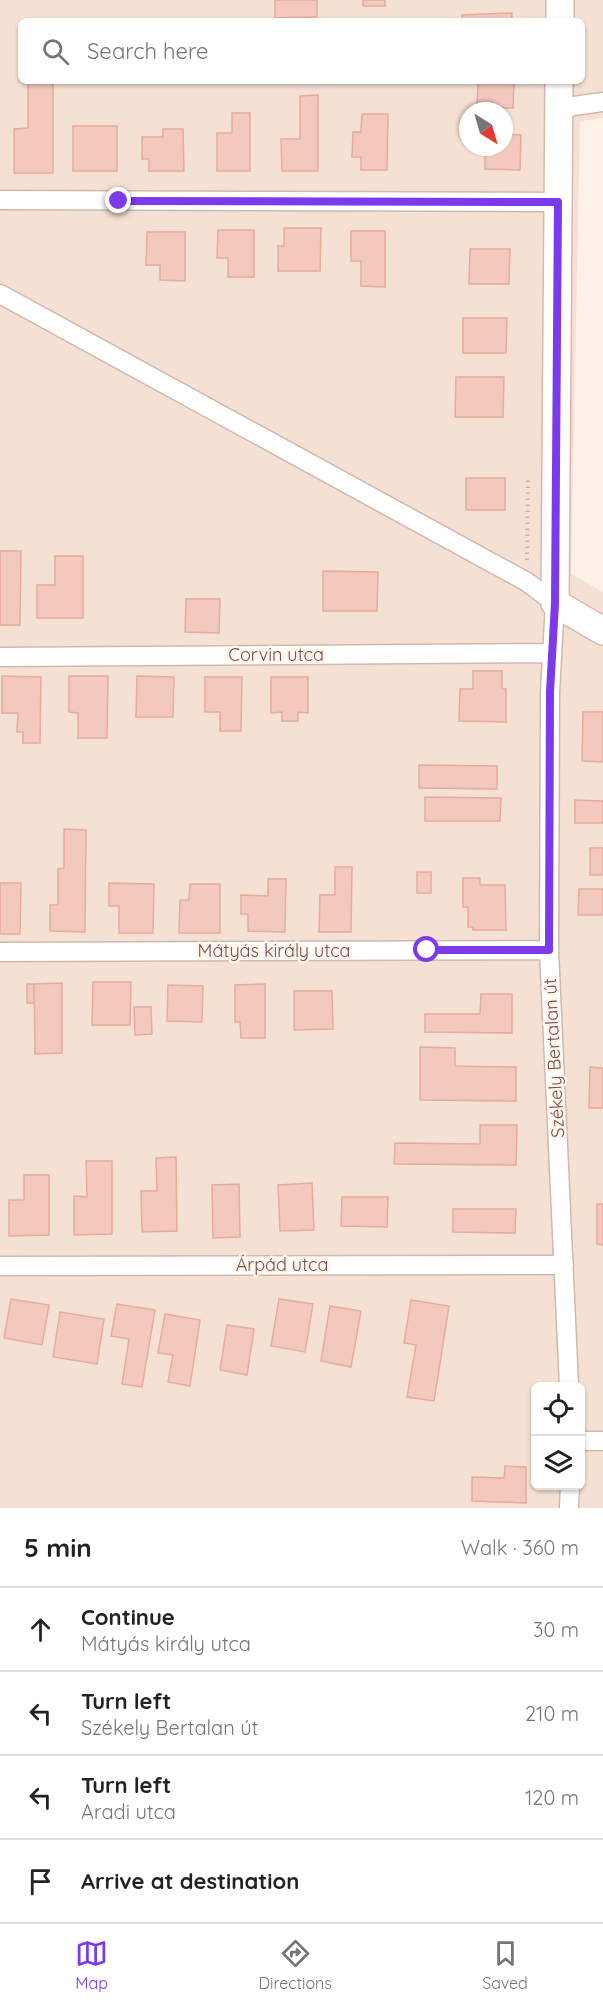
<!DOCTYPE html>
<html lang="en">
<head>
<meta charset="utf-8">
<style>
  body { margin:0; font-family:Quicksand,sans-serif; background:#f6f6f6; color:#222 }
  .controls { position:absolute; right:18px; bottom:18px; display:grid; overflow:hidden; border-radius:9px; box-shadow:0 2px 4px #0004 }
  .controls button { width:54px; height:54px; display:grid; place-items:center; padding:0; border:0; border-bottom:2px solid #e0e0e0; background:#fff; color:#222; font:30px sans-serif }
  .compass { position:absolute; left:459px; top:102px; width:54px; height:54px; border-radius:50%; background:#fff; box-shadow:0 2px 4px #0004; rotate:143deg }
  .stop { position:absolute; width:18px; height:18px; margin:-14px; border:4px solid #7c3aed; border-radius:50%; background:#fff }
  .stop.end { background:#7c3aed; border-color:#fff; box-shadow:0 2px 6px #0008 }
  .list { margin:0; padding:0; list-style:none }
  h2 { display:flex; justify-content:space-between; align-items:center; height:78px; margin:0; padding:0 24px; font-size:26px }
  h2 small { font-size:20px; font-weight:400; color:#767676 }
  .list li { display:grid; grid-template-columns:39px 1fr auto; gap:18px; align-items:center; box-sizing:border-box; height:84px; padding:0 24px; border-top:2px solid #e0e0e0 }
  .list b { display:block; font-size:22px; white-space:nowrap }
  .list p { margin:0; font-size:20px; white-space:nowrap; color:#767676 }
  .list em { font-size:20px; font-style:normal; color:#767676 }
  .icon { flex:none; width:33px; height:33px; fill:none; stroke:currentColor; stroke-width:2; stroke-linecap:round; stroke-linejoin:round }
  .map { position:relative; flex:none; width:603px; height:1508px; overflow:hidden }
  .search { position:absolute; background:#fff; box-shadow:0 2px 4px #0004; left:18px; right:18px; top:18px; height:66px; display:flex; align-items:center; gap:15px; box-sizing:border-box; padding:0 21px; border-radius:9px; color:#767676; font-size:22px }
  .sheet { height:414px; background:#fff }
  nav { display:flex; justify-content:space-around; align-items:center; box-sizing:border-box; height:84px; border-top:2px solid #e0e0e0; background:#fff; font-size:16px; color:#767676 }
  nav a { display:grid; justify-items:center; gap:3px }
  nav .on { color:#7c3aed }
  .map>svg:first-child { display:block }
  .residential { fill:#f5e0d4; fill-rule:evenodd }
  .building { fill:#f3c8bd; stroke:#e6ab9d; stroke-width:1.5 }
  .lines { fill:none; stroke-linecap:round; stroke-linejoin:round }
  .street-casing { stroke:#d1b8ae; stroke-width:21 }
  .secondary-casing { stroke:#d7b8ae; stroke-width:30 }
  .path { stroke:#d8aba0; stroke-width:4; stroke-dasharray:1.5 4.5; stroke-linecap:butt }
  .street { stroke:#fff; stroke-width:18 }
  .secondary { stroke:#fff; stroke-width:27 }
  .route { stroke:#7c3aed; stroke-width:8 }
  .labels { text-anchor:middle; stroke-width:5; stroke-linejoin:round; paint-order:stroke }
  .street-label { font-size:18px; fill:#77514a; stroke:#fff5ed }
</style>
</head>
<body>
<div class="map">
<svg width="603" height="1508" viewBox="0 0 603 1508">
  <rect width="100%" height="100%" fill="#fdf0e6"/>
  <path class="residential" d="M0 0H603V118L580 121 571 574 603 592V1508H0ZM21 21H582V81H21ZM468 111H504V147H468ZM536 1386H580V1486H536Z"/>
  <path class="building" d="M275 0H317V17L275 18Z
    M363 0H385V6H363Z
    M512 13V21H462V15Z
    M28 81H53V173H14V129L28 128Z
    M478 81H514L513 108H477Z
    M318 95V171H282L281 139H300V96Z
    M232 113H250V171H217V133H232Z
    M362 114H388L387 170H361V157H352L353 132H361Z
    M73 126H117V171H73Z
    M163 129H183L184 171H149V159H142V137H163Z
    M504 134 521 135 520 170 485 169V147H504Z
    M284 228H321L320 271H278V246H284Z
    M218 230H254V277H228V258H217Z
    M351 231H385V287L361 286V261H351Z
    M147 232H185V281L160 280V265H146Z
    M470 249H510L509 284H469Z
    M463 318H507L506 353H463Z
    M456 377H504L503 417H455Z
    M466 478H505V510H466Z
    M0 551H21L20 625H0Z
    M55 556H83V618H37V585H55Z
    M323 571 378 572 377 611H323Z
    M186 599H220L219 633 185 632Z
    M473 671H502V689H506V722L459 721 460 689H473Z
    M2 676 41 677 40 743H23V732H17L18 713H2Z
    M69 676H108L107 738H78V713L69 712Z
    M137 676 174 677 173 717H136Z
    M205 677H242L241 731H220V712H205Z
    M271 677H308V713L298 712V721H282V712L271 713Z
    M583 712H603V762L582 761Z
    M419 765 497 766V789L419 788Z
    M425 797 501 798 500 821H425Z
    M575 800 603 801V823H575Z
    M64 829 86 830 85 932 50 931V905H58V869L64 868Z
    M590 848H603V875H590Z
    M335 867H352L351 932H319L320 895H335Z
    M417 872H431V893H417Z
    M463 878H480V885H505L506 930H473V927H468V907H463Z
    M268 879H286L285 932 248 931V914H241V895L268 896Z
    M0 883H21L20 934H0Z
    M109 883 154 884 153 933H119V906H109Z
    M190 884H220V933H179L180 900H189Z
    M579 889H603V915H578Z
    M93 982H131L130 1025H92Z
    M62 983V1053L35 1054 34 984Z
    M27 984H34V1003H27Z
    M265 984V1038H241L240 1022H235V985Z
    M168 985 203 986 202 1022 167 1021Z
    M294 991H332L333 1029 294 1030Z
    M481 994H512V1033L425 1032V1014H480Z
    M134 1007H151L152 1034 135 1035Z
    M420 1047 455 1048V1066L516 1067V1101L420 1100Z
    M590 1067 603 1068V1108H589Z
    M480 1125H517L516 1165 394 1164 395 1143 480 1144Z
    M176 1157 177 1231 142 1232 141 1191H157L156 1158Z
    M86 1161H112V1234L74 1235V1196L87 1197Z
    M24 1175H49V1235L9 1236V1200H24Z
    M312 1183 314 1230 280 1231 278 1185Z
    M239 1184 240 1237 213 1238 212 1185Z
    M342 1197H388L387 1227 341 1226Z
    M597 1204H603V1245L597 1244Z
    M453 1209H516L515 1233 453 1232Z
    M11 1299 49 1305 42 1345 4 1338Z
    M279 1299 313 1304 305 1352 271 1346Z
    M411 1300 449 1306 434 1401 407 1397 416 1345 404 1343Z
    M117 1304 155 1310 142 1387 122 1384 129 1339 111 1336Z
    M330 1306 361 1311 351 1367 321 1361Z
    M60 1312 104 1319 97 1364 53 1357Z
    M165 1314 200 1320 190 1386 168 1382 173 1355 158 1353Z
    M227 1325 254 1329 247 1375 220 1370Z
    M505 1466 526 1467V1503L472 1501V1477L504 1478Z"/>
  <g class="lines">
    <g class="street-casing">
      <path id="street" d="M559 108 603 102
        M0 200 558 202
        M0 294 527 582 555 603 550 692 549 950 569 1386
        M0 657 552 653
        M0 952 549 950
        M0 1266 564 1265
        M580 1441H603
        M569 1508 570 1486"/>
    </g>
    <g class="secondary-casing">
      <path id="secondary" d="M560 21V0
        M559 81 555 603 603 631"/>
    </g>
    <path class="path" d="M527 560 528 478"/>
    <use href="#street" class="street"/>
    <use href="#secondary" class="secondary"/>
  </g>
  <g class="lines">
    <path class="route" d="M119 201 558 202 555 603 550 692 549 950H427"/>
  </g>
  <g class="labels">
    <g class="street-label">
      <text x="276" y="661">Corvin utca</text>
      <text x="274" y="957">Mátyás király utca</text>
      <text transform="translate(554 1058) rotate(-93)" y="6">Székely Bertalan út</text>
      <text x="282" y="1271">Árpád utca</text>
    </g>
  </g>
</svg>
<div class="controls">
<button><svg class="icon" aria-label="locate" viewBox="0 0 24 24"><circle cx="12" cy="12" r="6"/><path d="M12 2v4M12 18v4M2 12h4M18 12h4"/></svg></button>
<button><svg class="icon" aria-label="layers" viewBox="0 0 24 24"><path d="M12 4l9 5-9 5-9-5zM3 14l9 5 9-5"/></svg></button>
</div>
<svg class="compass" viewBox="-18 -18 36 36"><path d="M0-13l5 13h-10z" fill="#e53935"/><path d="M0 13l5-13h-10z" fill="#767676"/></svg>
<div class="stop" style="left:427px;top:950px"></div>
<div class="stop end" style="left:119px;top:201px"></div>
<div class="search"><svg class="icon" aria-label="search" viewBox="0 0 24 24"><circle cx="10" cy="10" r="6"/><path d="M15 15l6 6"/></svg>Search here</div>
</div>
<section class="sheet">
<h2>5 min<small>Walk · 360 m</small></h2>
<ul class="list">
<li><svg class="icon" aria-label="ahead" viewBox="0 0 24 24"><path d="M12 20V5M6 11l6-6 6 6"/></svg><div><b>Continue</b><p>Mátyás király utca</p></div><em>30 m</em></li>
<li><svg class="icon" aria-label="left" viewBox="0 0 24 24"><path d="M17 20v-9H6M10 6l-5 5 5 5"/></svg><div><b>Turn left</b><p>Székely Bertalan út</p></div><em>210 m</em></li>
<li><svg class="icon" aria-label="left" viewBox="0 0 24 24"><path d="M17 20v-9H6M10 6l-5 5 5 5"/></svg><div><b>Turn left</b><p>Aradi utca</p></div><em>120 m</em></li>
<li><svg class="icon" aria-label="arrive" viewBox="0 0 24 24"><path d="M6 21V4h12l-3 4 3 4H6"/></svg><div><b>Arrive at destination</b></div></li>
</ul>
</section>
<nav>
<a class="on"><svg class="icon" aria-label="map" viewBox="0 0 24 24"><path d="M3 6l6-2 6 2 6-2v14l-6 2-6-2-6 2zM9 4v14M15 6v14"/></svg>Map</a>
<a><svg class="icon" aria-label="directions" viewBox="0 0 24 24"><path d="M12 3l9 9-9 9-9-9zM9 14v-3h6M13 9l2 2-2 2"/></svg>Directions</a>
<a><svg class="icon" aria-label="saved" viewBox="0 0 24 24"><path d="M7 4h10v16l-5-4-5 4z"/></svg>Saved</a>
</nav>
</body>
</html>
